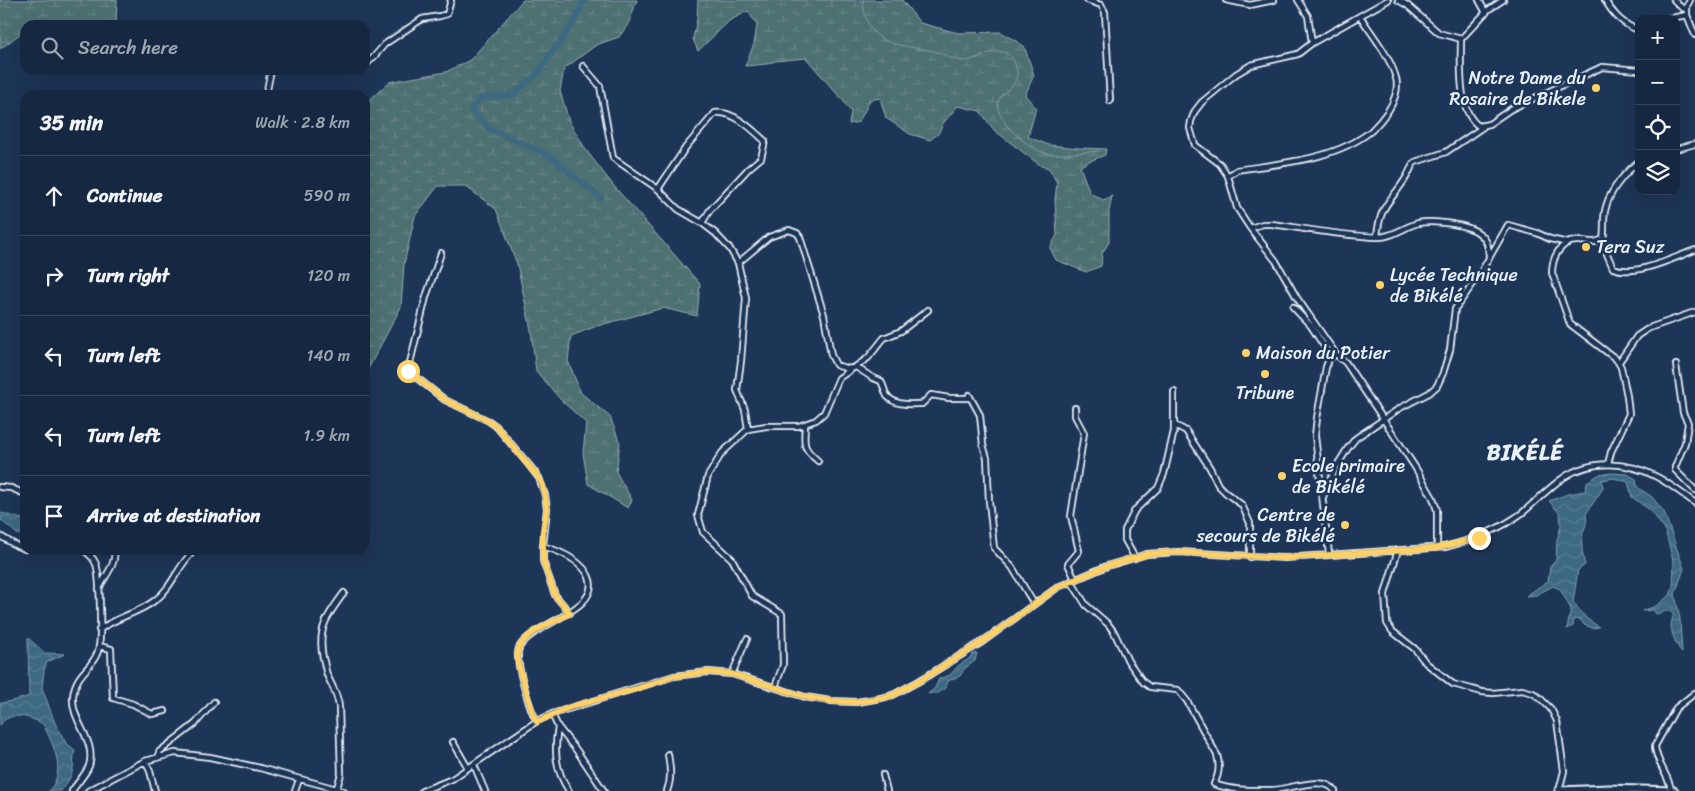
<!DOCTYPE html>
<html lang="en">
<head>
<meta charset="utf-8">
<style>
  body { margin:0; font-family:Sriracha,sans-serif; background:#1f3048; color:#f1f3f6 }
  .controls { position:absolute; right:15px; top:15px; display:grid; overflow:hidden; border-radius:10px; box-shadow:0 5px 20px #0002 }
  .controls button { width:45px; height:45px; display:grid; place-items:center; padding:0; border:0; border-bottom:1px solid #35445a; background:#162841; color:#f1f3f6; font:25px sans-serif }
  .stop { position:absolute; width:15px; height:15px; margin:-11px; border:4px solid #ffd166; border-radius:50%; background:#fff }
  .stop.end { background:#ffd166; border-color:#fff; box-shadow:0 1px 5px #0008 }
  .list { margin:0; padding:0; list-style:none }
  h2 { display:flex; justify-content:space-between; align-items:center; height:65px; margin:0; padding:0 20px; font-size:21px }
  h2 small { font-size:16px; font-weight:400; color:#9ea6b1 }
  .list li { display:grid; grid-template-columns:32px 1fr auto; gap:15px; align-items:center; box-sizing:border-box; height:80px; padding:0 20px; border-top:1px solid #35445a }
  .list b { display:block; font-size:19px; white-space:nowrap }
  .list em { font-size:16px; font-style:normal; color:#9ea6b1 }
  .icon { flex:none; width:28px; height:28px; fill:none; stroke:currentColor; stroke-width:2; stroke-linecap:round; stroke-linejoin:round }
  .map { position:relative; flex:none; width:1695px; height:791px; overflow:hidden }
  .search { position:absolute; background:#162841; box-shadow:0 5px 20px #0002; left:20px; top:20px; width:350px; height:55px; display:flex; align-items:center; gap:12px; box-sizing:border-box; padding:0 18px; border-radius:15px; color:#9ea6b1; font-size:19px }
  .panel { position:absolute; background:#162841; box-shadow:0 5px 20px #0002; left:20px; top:90px; width:350px; height:465px; border-radius:15px }
  .map>svg:first-child { display:block }
  .wetland { fill:url(#wetland-marsh); stroke:#9bb0b4 }
  .water { fill:url(#water-waves); stroke:#819fb2 }
  .lines { fill:none; stroke-linecap:round; stroke-linejoin:round }
  .stream { stroke:#819fb2; stroke-width:1 }
  .river { stroke:#3d6983; stroke-width:6 }
  .minor-casing { stroke:#e8f1f8; stroke-width:8 }
  .highway-casing { stroke:#e8f1f8; stroke-width:11 }
  .minor { stroke:#1d3557; stroke-width:4.5 }
  .highway { stroke:#1d3557; stroke-width:7 }
  .route { stroke:#ffd166; stroke-width:6 }
  .poi-dot { fill:#ffd166; stroke:#1d3557; stroke-width:2 }
  .labels { text-anchor:middle; stroke-width:5; stroke-linejoin:round; paint-order:stroke }
  .poi-label { font-size:18px; fill:#e8f1f8; stroke:#1d3557; text-anchor:start }
  .district-label { font-size:22px; font-weight:bold; letter-spacing:1px; fill:#e8f1f8; stroke:#1d3557 }
</style>
</head>
<body>
<div class="map">
<svg width="1695" height="791" viewBox="0 0 1695 791">
  <defs>
    <pattern id="wetland-marsh" width="20" height="14" patternUnits="userSpaceOnUse" patternTransform="scale(1.25)"><rect width="20" height="14" fill="#4e6f70"/><path d="M1 5h8M5 5V1M11 12h8M15 12V8" fill="none" stroke="#688485"/></pattern>
    <pattern id="water-waves" width="16" height="10" patternUnits="userSpaceOnUse" patternTransform="scale(1.25)"><rect width="16" height="10" fill="#3d6983"/><path d="M0 5q4-4 8 0t8 0" fill="none" stroke="#597f95"/></pattern>
  </defs>
  <rect width="100%" height="100%" fill="#1d3557"/>
  <filter id="ink" filterUnits="userSpaceOnUse"><feTurbulence type="fractalNoise" baseFrequency=".02" numOctaves="2"/><feDisplacementMap in="SourceGraphic" scale="10" xChannelSelector="R" yChannelSelector="G"/><feConvolveMatrix kernelMatrix="1 2 1 2 8 2 1 2 1" color-interpolation-filters="sRGB"/></filter>
  <g filter="url(#ink)">
    <path class="wetland" d="M0 0H117L116 25H37L33 23 25 25V30L0 49Z
      M523 0H637L629 23 619 37 596 45 564 69 560 91 569 121 586 150 613 185 700 284 697 316 663 308 597 326 571 336 568 361 581 393 610 417 620 443 616 472 632 500 628 508 588 484 583 453 586 423 561 400 536 371 531 330 517 264 496 209 465 186H438L415 216 404 264 401 307 367 371 365 370V327L370 311 365 270V104L389 82 446 72 470 60Z
      M698 0H902L920 23 958 33 1001 32 1024 46 1034 75 1025 95 1036 108 1028 137 1049 145 1078 148 1106 149 1105 155 1087 162 1080 167 1090 193 1103 200 1112 196 1109 211V242L1102 254 1101 266 1086 272 1056 260 1050 248 1057 235 1055 199 1057 183 1049 168 1041 166 994 130 980 111 958 106 944 122 938 134 930 140 910 134 886 118 880 98 870 100 859 122 849 124 851 112 844 102 806 58 775 61 767 64 745 66 754 44 757 25 748 11 729 21 698 51 693 39 697 19Z"/>
    <path class="water" d="M1612 473 1627 474 1636 479 1637 487 1652 497 1664 512 1684 569 1675 594 1680 619 1682 653C1677 646 1671 634 1671 625 1671 620 1674 617 1673 612L1667 611 1656 614 1654 610 1642 611 1656 606 1670 595 1673 587 1674 564 1665 530 1651 511 1632 497 1628 482 1614 478 1602 480 1603 488 1586 514C1588 523 1584 528 1582 537 1581 547 1583 556 1585 565L1578 570 1573 602 1587 619 1599 627 1593 628 1584 625 1581 620 1574 619 1573 626 1567 629 1571 609 1560 589 1553 586 1536 595 1526 596 1548 581 1550 567 1556 560 1557 540 1561 525 1560 514 1549 501 1568 494 1585 491 1587 482 1600 474Z
      M2 513 25 520V537L17 534 1 520 0 514Z
      M28 638 45 653 65 654 47 662 44 670 42 688 55 723 66 743 75 750C73 756 74 762 73 768 72 777 66 784 61 791H49C67 770 53 745 43 724 30 717 10 710 0 725V703C5 703 25 698 29 696Z
      M977 653 975 661 964 669 960 676 948 681 946 688 941 690 939 693H933L928 694 935 688 939 679 950 675 959 665 969 659 973 654Z"/>
    <g class="lines">
      <path class="stream" d="M863 0C866 50 900 43 937 52 947 55 955 62 966 61 978 59 990 50 1003 52 1009 53 1011 57 1014 61 1027 89 996 88 998 107 1000 125 1032 152 1050 154 1065 155 1083 152 1099 151"/>
      <path class="river" d="M584 0 575 20 537 74 513 95 481 98 471 109 488 128 550 156 601 198"/>
      <g class="minor-casing">
        <path id="minor" d="M1087 0 1101 5 1105 12 1110 101
          M1226 0 1250 5 1274 0
          M1298 0 1308 16 1312 43
          M1388 0 1312 43 1298 54 1251 65 1236 74 1202 102 1195 111 1191 121 1190 128 1195 145 1220 164 1228 176 1237 208 1250 228 1276 261 1297 298 1336 354 1346 363 1415 467 1433 498 1437 510V548
          M1398 0 1407 5 1439 33 1461 39
          M1479 0 1486 13
          M1503 0 1488 10 1461 39C1461 62 1457 113 1479 126L1489 124 1511 109 1602 67 1639 70
          M1605 0C1612 13 1624 26 1639 30
          M1674 0 1682 8 1687 9
          M1687 15 1695 35
          M1666 19 1687 15V6L1690 0
          M365 65 372 59 385 44 422 19 440 16 447 14 451 0
          M583 66 600 86 613 158 658 189 678 209 702 223 715 233 730 249 738 263 746 298 741 361 737 390 745 410 748 429
          M266 95 271 70
          M1676 149 1695 144
          M1228 176 1237 170C1281 163 1335 160 1371 131 1377 125 1383 118 1388 111 1394 102 1399 89 1396 78 1390 56 1372 35 1360 16
          M658 189 686 147 715 113C733 110 753 130 765 141L761 158 749 168 710 210 702 223
          M1250 228 1263 224H1272C1307 229 1343 236 1378 237 1393 237 1404 227 1418 223 1432 220 1469 224 1480 234 1488 240 1489 249 1489 258
          M1377 237C1380 202 1392 202 1407 176 1410 171 1411 166 1415 162L1446 152 1483 127
          M1603 239 1607 254 1613 268C1636 277 1673 258 1695 250
          M441 253 426 297 408 371 445 400 489 421 496 426 529 465 539 478 545 495 547 509 543 546C559 551 582 560 589 577 603 610 530 624 519 648 514 660 530 710 537 721
          M738 263 769 237 789 230 797 233 800 237 824 315 831 355 836 365 848 369 856 367 873 378 881 381C883 385 885 392 887 396 896 406 910 404 922 404L931 395 949 398H970
          M1293 307 1311 326 1331 357
          M1619 362 1637 336 1649 328 1695 312
          M1676 365 1683 413 1688 423 1685 443 1675 467V470L1695 490
          M969 395 980 415 983 445 987 458 989 501 994 548 1012 567 1034 604
          M805 425C804 445 802 447 818 461
          M1175 425 1186 431 1210 468 1218 485 1226 493 1242 505 1250 523V557
          M1608 464 1611 452 1629 414 1627 396 1621 367 1616 359 1570 324 1552 273C1552 259 1559 242 1576 241 1586 240 1593 245 1603 239 1605 229 1603 220 1605 211 1609 190 1624 174 1639 161
          M0 487 11 488 25 494
          M1323 497 1336 467 1348 448 1356 438 1400 408 1429 393 1437 386 1443 373 1450 350 1455 309 1478 277 1508 225 1537 233 1550 239 1568 243
          M0 536 17 546 25 549
          M543 546V561L555 595 570 613
          M1398 550 1385 594 1387 623 1392 631 1415 649 1426 663 1453 684 1482 692 1493 693 1522 690 1533 693 1541 699 1551 709 1557 721 1564 771 1559 791
          M1329 554 1315 436 1317 418 1326 367 1329 359 1336 354
          M1135 558 1125 540V530L1135 510 1158 488 1164 474 1174 431V392
          M1075 579 1068 564 1079 551 1071 516 1084 433 1075 416V408
          M1071 581 1086 605 1108 624 1114 632 1128 661 1143 682 1150 687 1178 690 1187 701 1217 755C1220 765 1219 775 1214 784 1232 791 1253 790 1272 790 1288 790 1325 774 1335 791
          M99 589C104 576 117 565 114 550
          M99 630C116 617 137 614 154 601 172 589 178 564 195 550
          M99 646 111 649 113 698 133 704 152 714 165 711
          M732 674 747 639
          M775 687 783 665 782 614 752 596 732 559 703 532 698 515 708 476 722 453 748 429 766 426H799L816 420 824 413 839 378 868 358 884 338 901 331 928 310
          M552 714 558 727 577 751 604 791
          M558 727C554 750 555 770 569 791
          M453 742 468 768
          M159 756V752L195 724 214 702
          M145 761 150 771 155 791
          M474 765 485 791
          M883 775 887 791
          M72 791C77 783 86 774 89 766 97 740 71 722 73 697 75 672 93 669 98 651 102 639 100 575 96 564 93 557 89 554 83 550
          M88 791 145 761 175 753 210 757 260 768 344 791
          M295 791 299 780
          M336 791 341 774 339 707C338 695 333 688 328 677 325 671 325 664 323 658 317 629 327 616 344 593
          M422 791 452 779 537 721 552 714 674 676 708 672 732 674 805 697 830 701 857 702 881 698 893 695 919 681 982 642 1058 587 1107 566 1147 554 1178 552 1285 558 1445 547C1473 540 1499 530 1522 513 1536 502 1548 488 1563 478 1591 459 1627 461 1657 477 1670 484 1683 494 1695 503
          M667 791C672 778 670 767 668 754
          M1671 791C1671 778 1656 764 1655 746L1676 708 1695 693"/>
      </g>
      <g class="highway-casing">
        <path id="highway" d="M1559 791 1609 789 1674 791"/>
      </g>
      <use href="#minor" class="minor"/>
      <use href="#highway" class="highway"/>
    </g>
  </g>
  <g class="lines" filter="url(#ink)">
    <path class="route" d="M408 371 445 400 489 421 496 426 539 478 543 486 547 509 543 532V561L555 595 570 613C556 621 522 633 518 651 516 662 521 674 524 685 528 697 531 711 537 722L570 707 636 689 674 676 708 672 732 674 806 697 830 701 857 702 882 698 893 695 919 681 982 642 1058 587 1107 566 1148 554 1178 552 1285 558 1437 548 1479 538"/>
  </g>
  <g class="poi-dot">
    <circle cx="1596" cy="88" r="5"/>
    <circle cx="1586" cy="247" r="5"/>
    <circle cx="1380" cy="285" r="5"/>
    <circle cx="1246" cy="353" r="5"/>
    <circle cx="1265" cy="374" r="5"/>
    <circle cx="1282" cy="476" r="5"/>
    <circle cx="1345" cy="525" r="5"/>
  </g>
  <g class="labels">
    <g class="poi-label">
      <text x="1586" y="84" text-anchor="end">Notre Dame du<tspan x="1586" dy="21">Rosaire de Bikele</tspan></text>
      <text x="1596" y="253">Tera Suz</text>
      <text x="1390" y="281">Lycée Technique<tspan x="1390" dy="21">de Bikélé</tspan></text>
      <text x="1256" y="359">Maison du Potier</text>
      <text x="1265" y="399" text-anchor="middle">Tribune</text>
      <text x="1292" y="472">Ecole primaire<tspan x="1292" dy="21">de Bikélé</tspan></text>
      <text x="1335" y="521" text-anchor="end">Centre de<tspan x="1335" dy="21">secours de Bikélé</tspan></text>
    </g>
    <g class="district-label">
      <text x="1525" y="460">BIKÉLÉ</text>
    </g>
  </g>
</svg>
<div class="controls">
<button>+</button>
<button>−</button>
<button><svg class="icon" aria-label="locate" viewBox="0 0 24 24"><circle cx="12" cy="12" r="6"/><path d="M12 2v4M12 18v4M2 12h4M18 12h4"/></svg></button>
<button><svg class="icon" aria-label="layers" viewBox="0 0 24 24"><path d="M12 4l9 5-9 5-9-5zM3 14l9 5 9-5"/></svg></button>
</div>
<div class="stop" style="left:408px;top:371px"></div>
<div class="stop end" style="left:1479px;top:538px"></div>
<div class="search"><svg class="icon" aria-label="search" viewBox="0 0 24 24"><circle cx="10" cy="10" r="6"/><path d="M15 15l6 6"/></svg>Search here</div>
<section class="panel">
<h2>35 min<small>Walk · 2.8 km</small></h2>
<ul class="list">
<li><svg class="icon" aria-label="ahead" viewBox="0 0 24 24"><path d="M12 20V5M6 11l6-6 6 6"/></svg><div><b>Continue</b></div><em>590 m</em></li>
<li><svg class="icon" aria-label="right" viewBox="0 0 24 24"><path d="M7 20v-9h11M14 6l5 5-5 5"/></svg><div><b>Turn right</b></div><em>120 m</em></li>
<li><svg class="icon" aria-label="left" viewBox="0 0 24 24"><path d="M17 20v-9H6M10 6l-5 5 5 5"/></svg><div><b>Turn left</b></div><em>140 m</em></li>
<li><svg class="icon" aria-label="left" viewBox="0 0 24 24"><path d="M17 20v-9H6M10 6l-5 5 5 5"/></svg><div><b>Turn left</b></div><em>1.9 km</em></li>
<li><svg class="icon" aria-label="arrive" viewBox="0 0 24 24"><path d="M6 21V4h12l-3 4 3 4H6"/></svg><div><b>Arrive at destination</b></div></li>
</ul>
</section>
</div>
</body>
</html>
